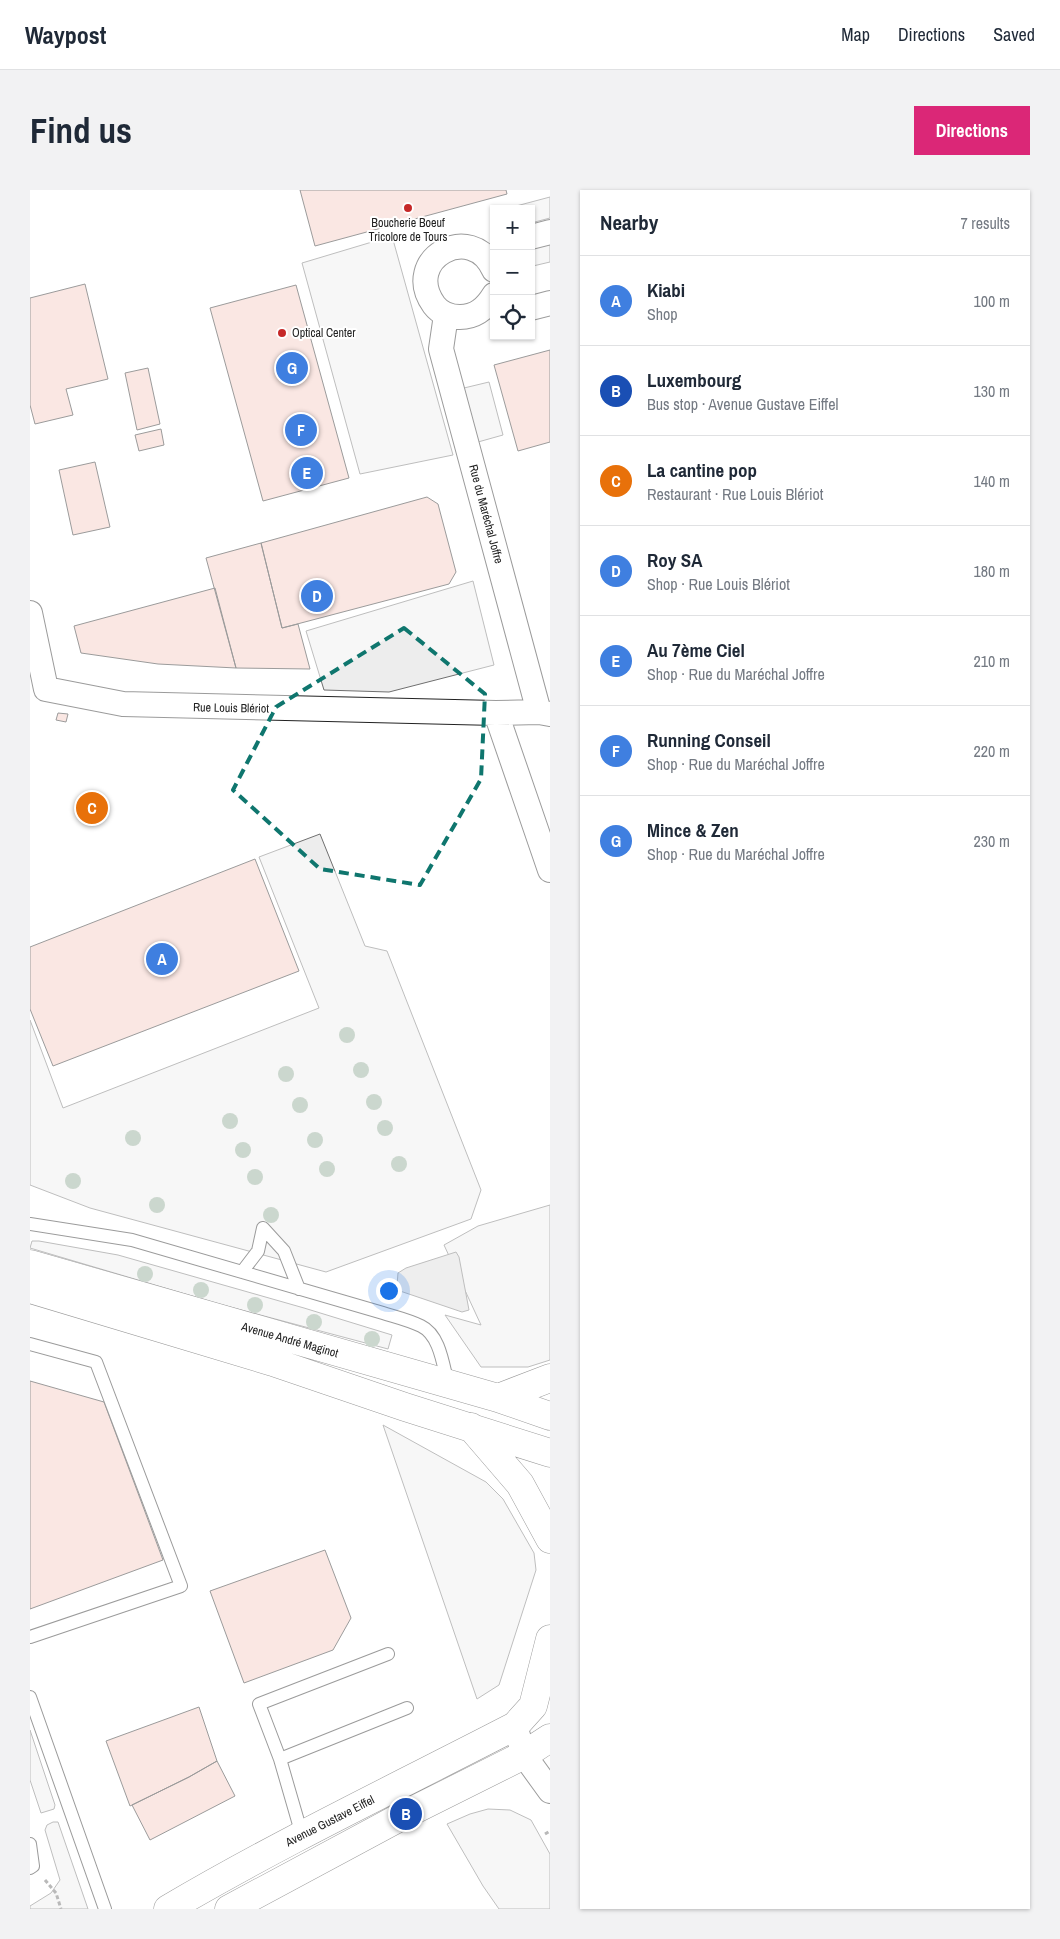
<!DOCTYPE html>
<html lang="en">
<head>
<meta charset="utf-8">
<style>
  body { margin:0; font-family:"Archivo Narrow",sans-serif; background:#f2f2f3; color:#1f2937 }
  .controls { position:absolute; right:15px; top:15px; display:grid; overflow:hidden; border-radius:0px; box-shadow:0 1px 4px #0004 }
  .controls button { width:45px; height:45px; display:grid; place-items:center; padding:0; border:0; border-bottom:1px solid #e0e1e3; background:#fff; color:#1f2937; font:25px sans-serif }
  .you { position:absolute; left:358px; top:1100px; width:18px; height:18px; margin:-12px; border:4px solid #fff; border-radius:50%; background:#1a73e8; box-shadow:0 0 0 8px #1a73e833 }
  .badge { display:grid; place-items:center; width:32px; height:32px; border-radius:50%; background:#db2777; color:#fff; font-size:16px; font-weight:700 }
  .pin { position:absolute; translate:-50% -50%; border:2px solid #fff; box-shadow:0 1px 5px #0006 }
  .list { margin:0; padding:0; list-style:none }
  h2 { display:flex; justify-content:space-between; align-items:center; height:65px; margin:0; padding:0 20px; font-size:21px }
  h2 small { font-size:16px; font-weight:400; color:#747a83 }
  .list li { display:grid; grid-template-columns:32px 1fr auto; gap:15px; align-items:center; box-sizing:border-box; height:90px; padding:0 20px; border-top:1px solid #e0e1e3 }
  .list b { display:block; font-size:19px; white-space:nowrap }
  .list p { margin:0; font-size:16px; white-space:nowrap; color:#747a83 }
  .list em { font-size:16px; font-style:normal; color:#747a83 }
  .icon { flex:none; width:28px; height:28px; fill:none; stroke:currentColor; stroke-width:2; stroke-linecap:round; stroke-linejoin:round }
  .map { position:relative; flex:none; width:520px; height:1719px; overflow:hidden; border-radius:0px }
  header { display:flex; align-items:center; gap:30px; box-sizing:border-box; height:70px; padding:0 25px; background:#fff; border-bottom:1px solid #e0e1e3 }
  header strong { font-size:24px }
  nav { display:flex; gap:28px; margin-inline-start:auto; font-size:18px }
  .intro { display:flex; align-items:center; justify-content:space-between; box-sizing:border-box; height:120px; padding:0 30px }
  h1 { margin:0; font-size:35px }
  .button { padding:12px 22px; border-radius:0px; background:#db2777; color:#fff; font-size:18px; font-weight:700 }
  main { display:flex; gap:30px; padding:0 30px }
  aside { flex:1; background:#fff; border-radius:0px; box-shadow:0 1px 4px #0004 }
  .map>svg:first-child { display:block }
  .green { fill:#eee; stroke:#6f6f6f }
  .parking { fill:#ededed; stroke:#6f6f6f }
  .water { fill:#d9d9d9; stroke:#6f6f6f }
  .building { fill:#f3c9c0; stroke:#222 }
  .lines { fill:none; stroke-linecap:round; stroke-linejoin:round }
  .lane-casing { stroke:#222; stroke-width:14 }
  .street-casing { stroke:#222; stroke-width:26 }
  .primary-casing { stroke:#222; stroke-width:29 }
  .path { stroke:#646464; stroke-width:3; stroke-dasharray:4 2.5; stroke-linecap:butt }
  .lane { stroke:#fff; stroke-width:12 }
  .street { stroke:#fff; stroke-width:24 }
  .primary { stroke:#fff; stroke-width:28 }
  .tree { fill:#8da692 }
  .marked { fill:none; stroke:#0f766e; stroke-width:4; stroke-dasharray:10 6; stroke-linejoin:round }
  .poi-dot { fill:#c62828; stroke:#fff; stroke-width:2 }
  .labels { text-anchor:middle; stroke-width:4; stroke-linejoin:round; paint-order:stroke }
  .poi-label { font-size:12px; fill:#222; stroke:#fff }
  .street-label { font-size:12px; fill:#222; stroke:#fff }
</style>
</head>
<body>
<header>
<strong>Waypost</strong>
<nav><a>Map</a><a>Directions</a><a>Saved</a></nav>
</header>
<div class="intro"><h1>Find us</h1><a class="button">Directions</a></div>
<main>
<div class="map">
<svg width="520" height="1719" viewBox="0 0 520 1719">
  <rect width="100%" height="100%" fill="#fff"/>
  <path class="green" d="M520 1015V1170L498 1177H451L415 1125 451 1135 414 1055 448 1036Z
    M2 1051H9L88 1065 274 1118 362 1145 358 1159 189 1114 0 1058Z
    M353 1235 456 1292 473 1309 504 1363 506 1380 469 1495 447 1509Z
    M0 1540 25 1615 24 1619 11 1623 0 1590Z
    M458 1619 480 1620 501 1630 520 1664V1719H469L453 1696 417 1634 440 1624Z
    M23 1632H28L58 1719H0V1716L21 1703 30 1690 15 1640 17 1635Z"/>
  <path class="parking" d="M520 7V28L501 33V19H475Z
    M362 46 423 265 330 284 272 73Z
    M520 54V72L503 76 501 59Z
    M459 192 473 245 448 252 434 198Z
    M443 391 464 475 359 502 294 500 276 441Z
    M290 644 335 756 357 761 451 1000 441 1029 296 1082 60 1018 0 995V830L33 918 289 818 229 667Z"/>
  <path class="water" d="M426 1062 429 1067 439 1120 432 1122 370 1101 367 1095 368 1083 376 1078Z"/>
  <path class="building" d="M270 0H476L477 4 285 56Z
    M55 94 78 189 36 199 43 225 5 234 0 215V108Z
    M266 95 319 288 233 311 180 118Z
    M520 160V252L488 261 464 175Z
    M118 178 130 234 107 240 95 183Z
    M131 239 134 255 109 261 105 245Z
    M65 272 80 337 43 345 29 280Z
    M397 307 408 314 426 382 419 394 252 438 231 353Z
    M231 353 252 438 268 434 280 479 206 478 176 368Z
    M185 398 206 478 128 474 51 463 44 436Z
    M28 523 38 524 36 532 26 530Z
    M225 669 269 781 23 876 0 819V757Z
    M0 1191 74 1212 133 1370 0 1419Z
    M295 1360 321 1428 303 1460 214 1493 180 1401Z
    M169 1517 187 1571 159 1587 100 1616 76 1551Z
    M187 1571 205 1606 120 1650 102 1615 159 1587Z"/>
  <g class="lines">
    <g class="lane-casing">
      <path id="lane" d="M0 1034 102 1050 353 1123C366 1127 379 1130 391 1136 410 1145 413 1175 418 1194
        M233 1038 254 1061 269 1099
        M212 1082 228 1061 233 1038
        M0 1154 66 1172 151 1396 0 1447
        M0 1507 75 1719
        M250 1569 377 1518
        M272 1645 250 1569 229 1514 358 1464
        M0 1654 3 1676 0 1678"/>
    </g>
    <g class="street-casing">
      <path id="street" d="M501 47 520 42
        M464 80C442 30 371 69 404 115 410 123 420 127 430 127 446 127 456 118 464 105
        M501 118 520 113
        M416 125 411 159 509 522
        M0 423 16 499 93 514 466 523 509 522 520 524
        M466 523 520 680
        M485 1536 494 1565 520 1601"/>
    </g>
    <g class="primary-casing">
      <path id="primary" d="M0 1074 468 1208 520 1226
        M0 1099 243 1172 375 1217 520 1263
        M468 1208 520 1188
        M441 1237 490 1294 520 1349
        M138 1719C250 1653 369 1596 485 1536L503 1516 520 1449
        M199 1719 376 1624 494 1565 520 1548"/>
    </g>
    <path class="path" d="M515 1644 520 1641
      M15 1690 26 1703 31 1719"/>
    <use href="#lane" class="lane"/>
    <use href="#street" class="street"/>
    <use href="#primary" class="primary"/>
  </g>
  <g class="tree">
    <circle cx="317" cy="845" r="8"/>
    <circle cx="331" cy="880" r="8"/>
    <circle cx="256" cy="884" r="8"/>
    <circle cx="344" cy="912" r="8"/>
    <circle cx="270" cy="915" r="8"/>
    <circle cx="200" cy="931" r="8"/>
    <circle cx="355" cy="938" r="8"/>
    <circle cx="103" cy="948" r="8"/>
    <circle cx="285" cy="950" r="8"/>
    <circle cx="213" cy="960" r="8"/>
    <circle cx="369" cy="974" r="8"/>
    <circle cx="297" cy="979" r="8"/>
    <circle cx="225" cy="987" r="8"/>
    <circle cx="43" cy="991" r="8"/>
    <circle cx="127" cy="1015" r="8"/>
    <circle cx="241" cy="1025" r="8"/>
    <circle cx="115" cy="1084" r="8"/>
    <circle cx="171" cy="1100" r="8"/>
    <circle cx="225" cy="1115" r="8"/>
    <circle cx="284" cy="1132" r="8"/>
    <circle cx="342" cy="1149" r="8"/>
  </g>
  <path d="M0 0H520V1719H0ZM374 438 455 504 451 589 390 695 290 679 203 600 246 517Z" fill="#fff" fill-opacity=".55" fill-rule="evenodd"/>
  <path class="marked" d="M374 438 455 504 451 589 390 695 290 679 203 600 246 517Z"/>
  <g class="poi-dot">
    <circle cx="378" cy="18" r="5"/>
    <circle cx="252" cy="143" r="5"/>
  </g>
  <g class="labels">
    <g class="poi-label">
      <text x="378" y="37">Boucherie Boeuf<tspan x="378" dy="14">Tricolore de Tours</tspan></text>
      <text x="262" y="147" text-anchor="start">Optical Center</text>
    </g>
    <g class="street-label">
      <text transform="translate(456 324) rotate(75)" y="4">Rue du Maréchal Joffre</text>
      <text transform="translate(201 518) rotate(1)" y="4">Rue Louis Blériot</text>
      <text transform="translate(260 1150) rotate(16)" y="4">Avenue André Maginot</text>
      <text transform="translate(300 1631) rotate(-27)" y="4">Avenue Gustave Eiffel</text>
    </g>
  </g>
</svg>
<div class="controls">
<button>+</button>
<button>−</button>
<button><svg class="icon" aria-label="locate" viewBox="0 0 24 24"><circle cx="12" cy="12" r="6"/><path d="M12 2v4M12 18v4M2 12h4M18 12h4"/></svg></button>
</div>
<div class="you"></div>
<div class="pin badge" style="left:132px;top:769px;background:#3f7fe0">A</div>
<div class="pin badge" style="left:376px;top:1624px;background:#1a4fb4">B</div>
<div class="pin badge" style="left:62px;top:618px;background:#e8710a">C</div>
<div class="pin badge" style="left:287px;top:406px;background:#3f7fe0">D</div>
<div class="pin badge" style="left:277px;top:283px;background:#3f7fe0">E</div>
<div class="pin badge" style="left:271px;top:240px;background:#3f7fe0">F</div>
<div class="pin badge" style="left:262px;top:178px;background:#3f7fe0">G</div>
</div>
<aside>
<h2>Nearby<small>7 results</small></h2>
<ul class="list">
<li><span class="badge" style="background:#3f7fe0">A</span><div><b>Kiabi</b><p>Shop</p></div><em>100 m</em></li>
<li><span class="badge" style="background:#1a4fb4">B</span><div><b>Luxembourg</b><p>Bus stop · Avenue Gustave Eiffel</p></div><em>130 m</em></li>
<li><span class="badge" style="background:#e8710a">C</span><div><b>La cantine pop</b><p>Restaurant · Rue Louis Blériot</p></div><em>140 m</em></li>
<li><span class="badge" style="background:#3f7fe0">D</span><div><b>Roy SA</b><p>Shop · Rue Louis Blériot</p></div><em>180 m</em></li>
<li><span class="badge" style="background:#3f7fe0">E</span><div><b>Au 7ème Ciel</b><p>Shop · Rue du Maréchal Joffre</p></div><em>210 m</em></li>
<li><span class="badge" style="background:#3f7fe0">F</span><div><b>Running Conseil</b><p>Shop · Rue du Maréchal Joffre</p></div><em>220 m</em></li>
<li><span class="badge" style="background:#3f7fe0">G</span><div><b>Mince &amp; Zen</b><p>Shop · Rue du Maréchal Joffre</p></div><em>230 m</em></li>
</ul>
</aside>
</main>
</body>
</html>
